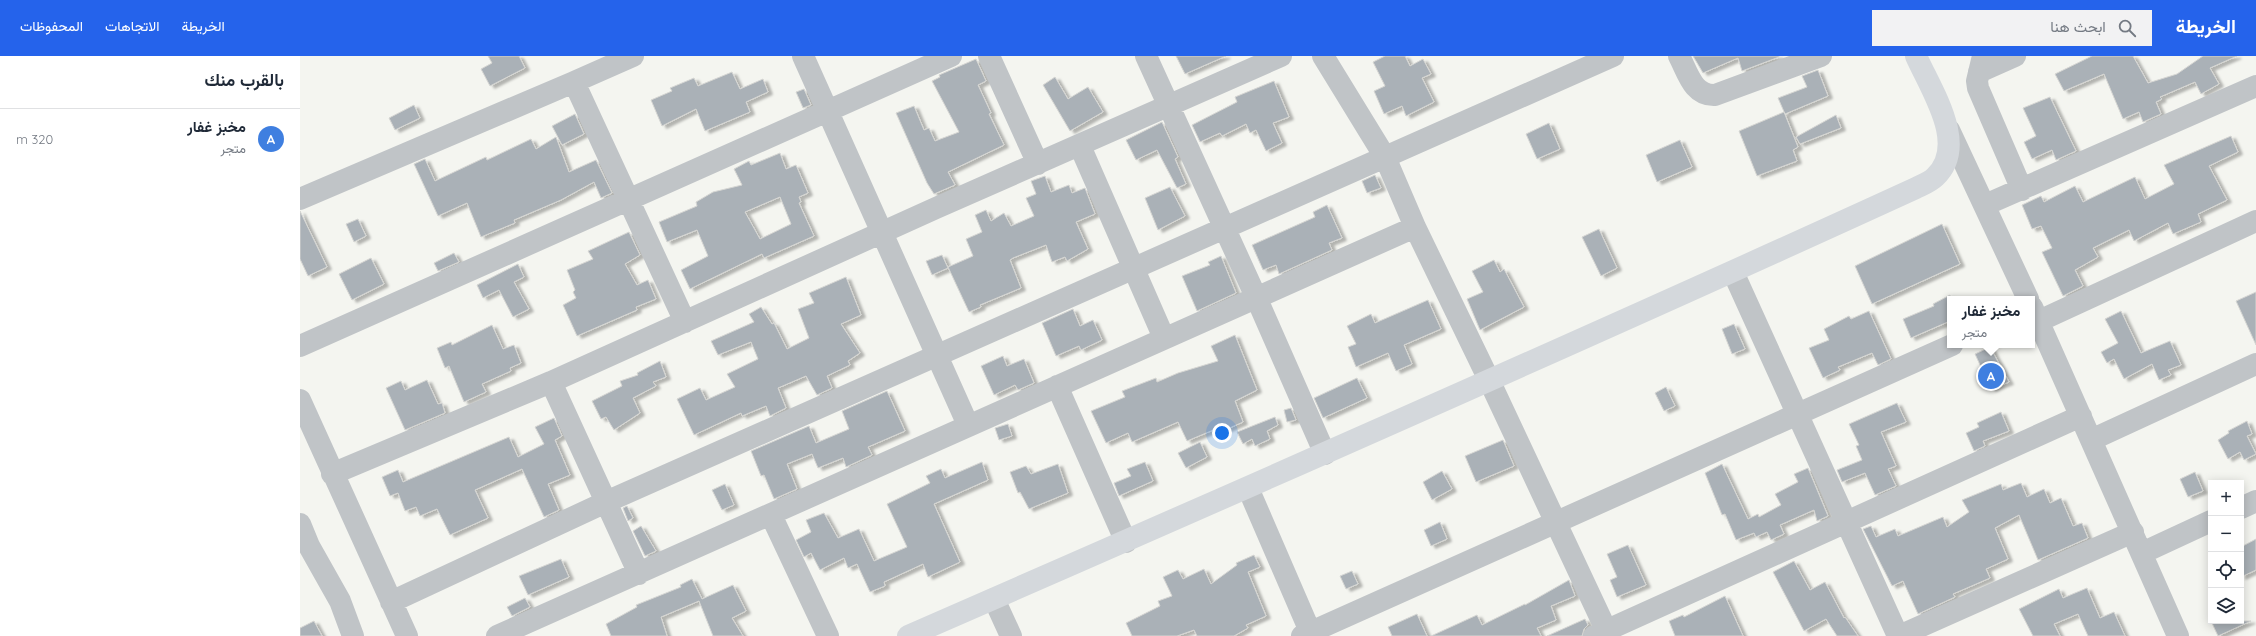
<!DOCTYPE html>
<html lang="ar">
<head>
<meta charset="utf-8">
<style>
  body { margin:0; font-family:Quicksand,Vazirmatn,sans-serif; background:#f2f2f3; color:#1f2937; direction:rtl }
  .controls { position:absolute; right:12px; bottom:12px; display:grid; overflow:hidden; border-radius:0px; box-shadow:0 2px 10px #0003 }
  .controls button { width:36px; height:36px; display:grid; place-items:center; padding:0; border:0; border-bottom:1px solid #e0e1e3; background:#fff; color:#1f2937; font:20px sans-serif }
  .you { position:absolute; left:922px; top:377px; width:14px; height:14px; margin:-10px; border:3px solid #fff; border-radius:50%; background:#1a73e8; box-shadow:0 0 0 6px #1a73e833 }
  .badge { display:grid; place-items:center; width:26px; height:26px; border-radius:50%; background:#2563eb; color:#fff; font-size:13px; font-weight:700 }
  .pin { position:absolute; translate:-50% -50%; border:2px solid #fff; box-shadow:0 1px 4px #0006 }
  .popup { position:absolute; left:1647px; top:240px; width:88px; height:52px; box-sizing:border-box; display:grid; place-content:center; border-radius:0px; background:#fff; filter:drop-shadow(0 1px 3px #0005); font-size:13px; white-space:nowrap; color:#747a83 }
  .popup b { font-size:15px; color:#1f2937 }
  .popup::after { content:''; position:absolute; left:50%; top:100%; margin-left:-8px; border:8px solid transparent; border-top-color:#fff }
  .list { margin:0; padding:0; list-style:none }
  h2 { display:flex; justify-content:space-between; align-items:center; height:52px; margin:0; padding:0 16px; font-size:17px }
  h2 small { font-size:13px; font-weight:400; color:#747a83 }
  .list li { display:grid; grid-template-columns:26px 1fr auto; gap:12px; align-items:center; box-sizing:border-box; height:60px; padding:0 16px; border-top:1px solid #e0e1e3 }
  .list b { display:block; font-size:15px; white-space:nowrap }
  .list p { margin:0; font-size:13px; white-space:nowrap; color:#747a83 }
  .list em { font-size:13px; font-style:normal; color:#747a83 }
  .icon { flex:none; width:22px; height:22px; fill:none; stroke:currentColor; stroke-width:2; stroke-linecap:round; stroke-linejoin:round }
  .map { position:relative; flex:none; width:1956px; height:580px; overflow:hidden; direction:ltr }
  header { display:flex; align-items:center; gap:24px; box-sizing:border-box; height:56px; padding:0 20px; background:#2563eb; color:#fff }
  header strong { font-size:19px }
  nav { display:flex; gap:22px; margin-inline-start:auto; font-size:14px }
  .search { width:280px; height:36px; background:#f2f2f3; display:flex; align-items:center; gap:10px; box-sizing:border-box; padding:0 14px; border-radius:0px; color:#747a83; font-size:15px }
  main { display:flex }
  aside { flex:1; background:#fff }
  .map>svg:first-child { display:block }
  .building { fill:#aab1b7; stroke:#d6d6d3; fill-rule:evenodd; filter:url(#shadow) }
  .lines { fill:none; stroke-linecap:round; stroke-linejoin:round }
  .minor { stroke:#c0c4c7; stroke-width:22 }
  .major { stroke:#d4d8dc; stroke-width:22 }
</style>
</head>
<body>
<header>
<strong>الخريطة</strong>
<div class="search"><svg class="icon" aria-label="search" viewBox="0 0 24 24"><circle cx="10" cy="10" r="6"/><path d="M15 15l6 6"/></svg>ابحث هنا</div>
<nav><a>الخريطة</a><a>الاتجاهات</a><a>المحفوظات</a></nav>
</header>
<main>
<div class="map">
<svg width="1956" height="580" viewBox="0 0 1956 580">
  <defs>
    <filter id="shadow"><feDropShadow dx="4.5" dy="2.5" stdDeviation="1" flood-color="#0004"/></filter>
  </defs>
  <rect width="100%" height="100%" fill="#f4f5f0"/>
  <path class="building" d="M188 0H219L225 12 190 30 181 13 192 7Z
    M876 0H926L885 18Z
    M1085 0H1105L1110 10 1123 3 1131 18 1122 22 1134 46 1106 60 1102 50 1084 58 1074 35 1085 30 1073 6Z
    M1393 0H1479V1L1442 15 1438 2 1403 17Z
    M1792 0H1833L1848 27 1877 18 1903 0H1937L1910 12 1919 28 1901 38 1895 26 1860 41 1862 43 1856 46 1861 58 1843 66 1839 56 1823 63 1804 18 1764 35 1755 18Z
    M676 3 686 25 678 29 691 57 689 58 704 89 648 116 655 129 634 138 627 127 596 57 614 50 624 74 629 72 635 85 659 76 632 25 640 21 639 19Z
    M1518 14 1528 40 1485 58 1478 42 1507 31 1502 20Z
    M432 16 440 33 463 23 468 36 446 46 450 56 405 75 396 53 362 70 351 44 372 35 370 32 394 22 398 30Z
    M755 21 768 43 788 31 803 56 770 75 743 29Z
    M974 25 989 61 973 67 982 87 966 95 956 74 950 77 946 68 922 80 920 77 900 86 892 69 937 46 935 41Z
    M504 33 511 49 503 52 496 36Z
    M1750 41 1776 95 1756 104 1752 94 1732 103 1724 86 1736 80 1723 52Z
    M114 49 120 62 95 74 89 62Z
    M1484 56 1498 91 1493 94 1497 105 1457 120 1439 75Z
    M275 58 284 78 262 89 252 70Z
    M1536 59 1541 72 1500 88 1496 81Z
    M862 66 878 101 875 103 886 128 877 132 857 94 836 104 826 84Z
    M1249 67 1260 93 1237 103 1226 78Z
    M1931 80 1938 96 1909 110 1927 144 1898 158 1901 166 1873 178 1868 167 1834 185 1829 174 1793 192 1798 201 1775 214 1783 230 1763 240 1742 196 1752 192 1741 170 1732 173 1722 149 1741 140 1744 146 1775 130 1783 146 1835 121 1845 143 1874 128 1864 109Z
    M256 81 269 116 296 104 312 137 301 142 294 126 261 144 214 164 215 167 181 181 167 147 138 160 114 108 125 103 135 125 186 101 187 104 231 83 236 93Z
    M1380 84 1392 111 1357 126 1346 99Z
    M480 97 486 113 496 109 508 137 499 141 501 146 499 147 514 180 464 202 462 198 390 233 381 214 408 200 397 174 367 186 359 166 397 150 396 146 413 136 442 129 434 113 449 105 451 109ZM480 141 491 168 460 183 445 156Z
    M1075 119 1081 132 1067 137 1062 125Z
    M745 120 751 136 769 129 772 137 785 132 795 158 776 166 788 193 767 205 765 201 752 206 746 189 713 202 710 204 721 232 680 249 681 251 669 256 648 211 673 200 666 183 682 176 675 159 686 154 691 165 704 157 711 170 734 160 726 142 736 138 731 125Z
    M870 131 885 160 858 174 845 142Z
    M1027 149 1042 182 1029 187 1032 194 979 218 976 209 963 214 952 189 1015 161 1013 156Z
    M0 155 27 211 8 220 0 203Z
    M58 163 66 180 54 186 46 168Z
    M1642 168 1660 208 1572 248 1555 210Z
    M1299 173 1317 212 1301 220 1282 181Z
    M329 176 340 199 325 208 337 229 348 224 356 243 336 251 337 254 277 280 263 249 276 242 273 236 275 234 267 214 293 203 288 195Z
    M154 197 159 206 138 215 134 207Z
    M642 199 648 212 632 219 626 205Z
    M921 200 936 237 897 255 882 220 910 209 908 206Z
    M71 202 84 228 52 244 39 218Z
    M1194 204 1200 216 1204 213 1224 251 1180 274 1167 243 1183 236 1172 215Z
    M218 208 224 221 214 226 229 253 213 261 199 234 183 242 177 229Z
    M546 221 561 259 541 268 560 297 548 305 550 309 527 320 532 332 517 339 506 320 478 332 486 352 470 360 466 350 442 360 441 357 394 379 377 343 400 332 406 344 435 331 427 318 458 303 451 286 418 299 411 285 454 266 449 258 461 251 472 268 474 267 487 293 509 282 498 253 514 247 509 237Z
    M1956 236V289L1936 245Z
    M1650 239V265L1611 282 1603 263 1634 250 1633 248Z
    M1128 244 1141 273 1104 289 1112 308 1096 315 1088 297 1056 311 1048 291 1056 288 1047 270 1071 258 1075 267Z
    M773 253 780 270 793 264 802 284 781 294 779 290 756 300 742 267Z
    M1569 255 1591 303 1578 309 1572 297 1538 311 1540 314 1523 322 1509 292 1529 284 1524 273 1549 260 1551 263Z
    M1821 255 1841 297 1870 285 1881 309 1868 314 1871 319 1859 324 1852 308 1824 323 1814 303 1807 307 1801 296 1818 287 1805 263Z
    M1434 268 1445 293 1432 298 1422 273Z
    M192 269 203 293 214 289 221 307 210 312 211 315 182 328 186 336 164 346 149 310 145 312 137 292 151 286 152 289Z
    M935 279 957 334 935 345 943 366 925 374 923 370 887 385 878 366 832 386 828 377 806 387 791 355 825 341 822 335 856 322 857 326 878 317 918 305 911 290Z
    M1690 291 1709 326 1691 333 1675 298Z
    M703 300 707 310 724 303 734 327 718 334 715 329 694 339 681 310Z
    M360 305 366 321 353 326 356 330 333 342 340 357 314 374 306 361 301 363 292 345 322 330 320 325 338 319 337 317Z
    M1057 322 1067 342 1023 362 1014 342Z
    M127 324 138 348 142 347 145 357 105 374 86 332 101 325 105 334Z
    M1366 331 1375 350 1364 355 1355 337Z
    M587 335 605 375 568 391 572 399 546 411 543 402 518 412 512 398 487 408 497 433 474 443 464 419 461 420 451 395 509 370 516 387 549 373 542 355Z
    M1597 347 1606 366 1581 376 1596 410 1588 413 1596 430 1575 439 1565 417 1542 426 1537 414 1562 404 1556 390 1559 389 1549 368Z
    M991 352 996 364 987 366 984 354Z
    M1701 356 1709 375 1683 385 1685 390 1674 395 1666 377 1679 371 1677 367Z
    M975 361 978 369 967 375 970 383 955 390 952 383 943 388 937 376Z
    M254 362 262 380 255 384 270 419 248 428 259 454 244 461 222 413 175 434 188 462 150 479 137 453 120 460 116 451 105 455 98 437 90 440 82 421 98 414 103 426 209 381 218 401 244 388 235 371Z
    M1947 365 1952 378 1947 380 1956 398 1944 404 1940 396 1928 403 1918 384 1929 377 1928 375Z
    M708 368 712 380 699 384 695 372Z
    M1203 384 1214 410 1176 426 1165 400Z
    M900 386 907 401 886 412 878 397Z
    M682 406 688 424 634 448 660 506 628 521 623 508 584 526 585 530 570 536 557 508 548 512 544 502 520 514 511 497 504 501 496 484 511 476 506 464 524 457 538 482 559 473 574 505 607 491 587 448 630 427 626 420 641 413 645 422Z
    M845 406 853 425 819 440 814 427 831 420 827 413Z
    M758 408 768 437 729 453 720 436 718 437 710 416 726 410 731 418Z
    M1422 408 1448 463 1458 458 1459 461 1481 449 1475 438 1498 426 1494 418 1508 412 1528 460 1517 465 1514 454 1480 469 1484 478 1471 484 1467 476 1456 481 1454 477 1436 484 1425 458 1422 459 1405 417Z
    M1142 415 1152 433 1132 444 1123 426Z
    M1895 416 1903 435 1888 441 1880 423Z
    M1721 427 1727 441 1744 433 1750 447 1761 442 1773 470 1782 467 1788 482 1738 504 1719 459 1695 472 1708 503 1686 513 1690 522 1653 538 1655 541 1618 558 1603 525 1592 530 1563 473 1571 470 1576 481 1595 473 1598 480 1643 461 1647 471 1669 456 1662 444 1701 428 1703 434Z
    M425 428 434 449 422 454 412 434Z
    M327 450 333 462 328 465 323 452Z
    M1140 466 1147 483 1131 490 1124 474Z
    M341 470 356 495 345 500 333 475Z
    M1956 483V514L1941 521V491Z
    M1328 489 1346 529 1317 541 1310 524 1317 521 1307 498Z
    M954 499 960 511 948 516 966 560 946 569 948 572 934 580H897L894 574 877 580H832L826 567 860 550 858 545 872 540 863 521 878 514 883 523 904 513 911 528 937 509 936 507Z
    M261 503 269 521 228 539 219 520Z
    M1494 505 1510 534 1525 526 1544 562 1545 561 1558 580H1537L1526 563 1504 575 1473 516Z
    M1052 515 1058 528 1046 533 1040 520Z
    M392 523 402 543 433 529 446 555 432 562 443 580H413L399 545 361 561 367 580H311L306 568 337 551 336 549 381 531 380 529Z
    M1269 524 1275 540 1251 550 1256 564 1237 572 1241 580H1131L1177 559 1182 569 1225 548V549Z
    M1787 532 1800 562 1814 556 1825 580H1788L1778 558 1754 568 1760 580H1733L1719 553 1759 533 1763 542Z
    M1425 540 1443 580H1375L1369 565 1383 559 1384 561Z
    M225 542 230 551 212 560 207 551Z
    M1117 558 1127 580H1092L1088 571Z
    M1285 563 1288 569 1284 573 1282 580H1247Z
    M14 565 22 580H0V572Z
    M1911 565H1951L1918 580Z"/>
  <g class="lines">
    <path class="minor" d="M333 0 274 26 385 266
      M503 0 668 369
      M689 0 738 108
      M846 0 956 241 1025 398
      M1023 0 1085 101 1115 171 1189 324 1309 580
      M1379 0C1388 17 1393 40 1415 39L1521 0
      M1683 0 1677 25 1678 32 1722 134
      M1679 16 1715 0
      M1649 74 1728 243
      M780 90 864 282
      M0 143 274 26
      M1685 149 1956 30
      M1433 216 1598 580
      M1732 251 1878 580
      M1739 265 1956 165
      M0 290 651 0
      M251 326 339 518
      M757 330 826 486
      M0 344 107 580
      M1791 384 1956 308
      M32 418 251 326 636 152 981 0
      M948 432 1012 580
      M1941 452 1956 445
      M471 459 528 580
      M0 468 9 490 40 545 53 580
      M1842 497 1911 465
      M694 543 711 580
      M91 546 306 446 1313 0
      M197 580 1115 171
      M1002 580 1652 289
      M1294 580 1781 360
      M1599 580 1833 476"/>
    <path class="major" d="M608 580C945 433 1282 285 1616 132 1622 129 1630 126 1635 121 1669 89 1631 34 1616 0"/>
  </g>
</svg>
<div class="controls">
<button>+</button>
<button>−</button>
<button><svg class="icon" aria-label="locate" viewBox="0 0 24 24"><circle cx="12" cy="12" r="6"/><path d="M12 2v4M12 18v4M2 12h4M18 12h4"/></svg></button>
<button><svg class="icon" aria-label="layers" viewBox="0 0 24 24"><path d="M12 4l9 5-9 5-9-5zM3 14l9 5 9-5"/></svg></button>
</div>
<div class="you"></div>
<div class="pin badge" style="left:1691px;top:320px;background:#3f7fe0">A</div>
<div class="popup"><b>مخبز غفار</b>متجر</div>
</div>
<aside>
<h2>بالقرب منك<small></small></h2>
<ul class="list">
<li><span class="badge" style="background:#3f7fe0">A</span><div><b>مخبز غفار</b><p>متجر</p></div><em>320 m</em></li>
</ul>
</aside>
</main>
</body>
</html>
